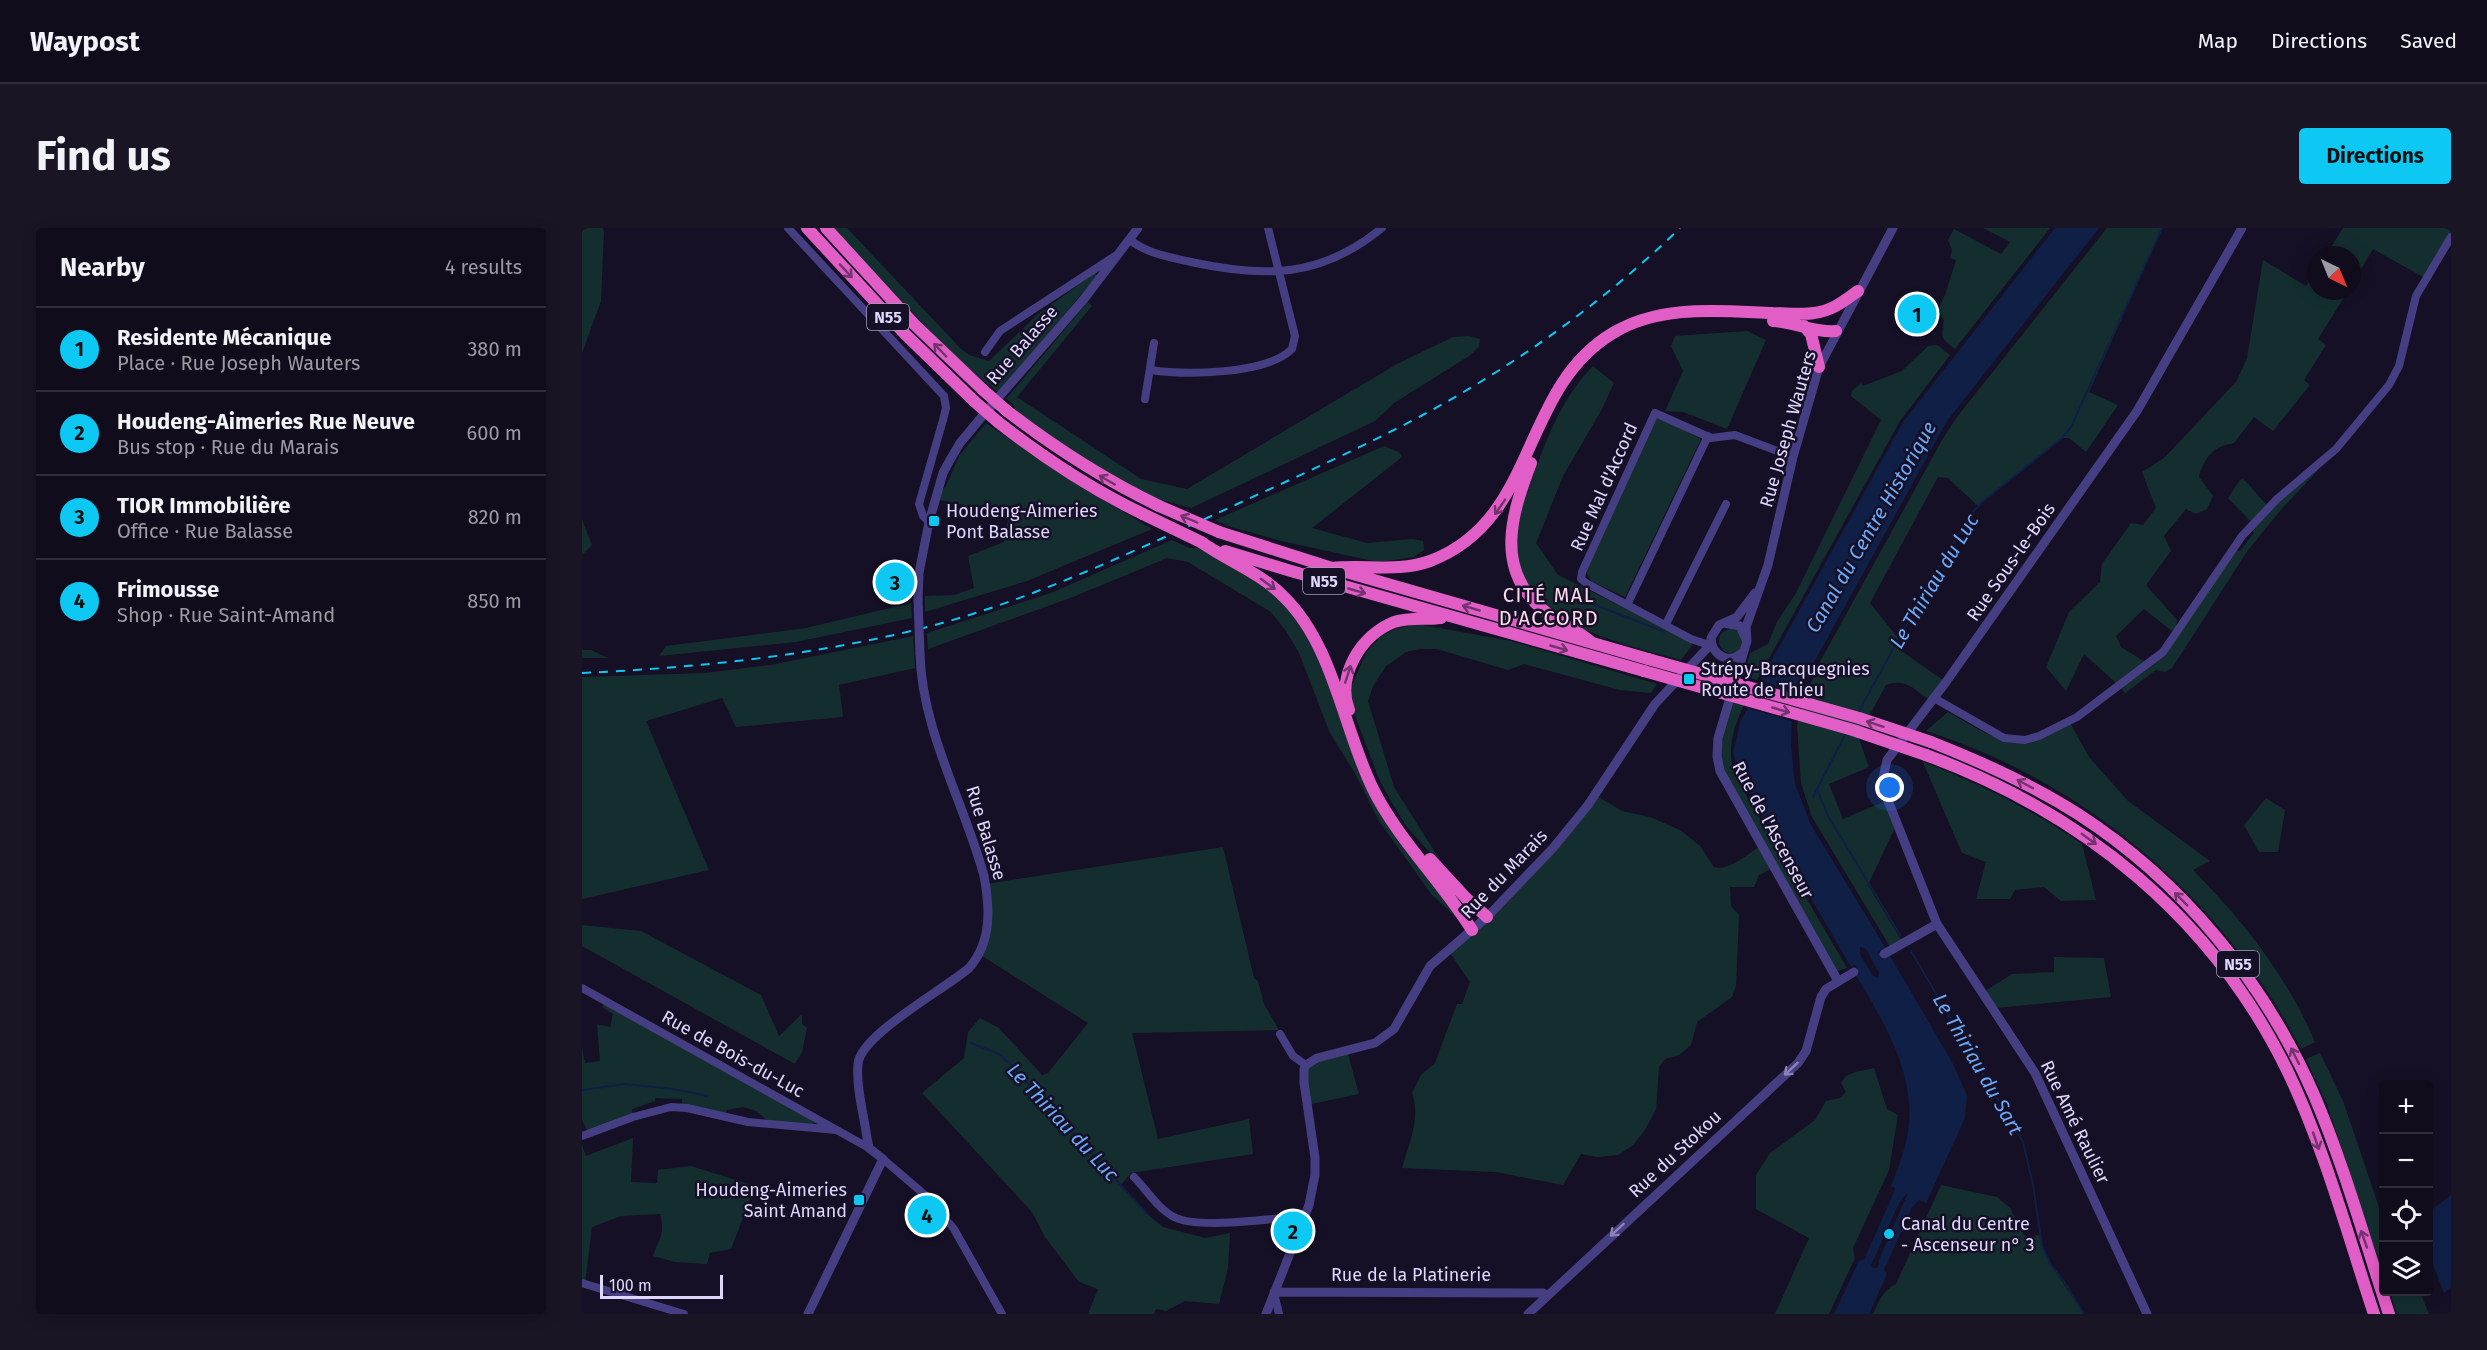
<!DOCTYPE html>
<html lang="en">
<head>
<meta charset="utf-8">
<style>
  body { margin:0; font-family:"Fira Sans",sans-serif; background:#191525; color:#f1f3f6 }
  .controls { position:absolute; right:18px; bottom:18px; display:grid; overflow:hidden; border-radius:6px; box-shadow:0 3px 15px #0003 }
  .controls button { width:54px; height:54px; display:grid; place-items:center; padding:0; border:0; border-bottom:2px solid #302c3b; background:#100c1c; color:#f1f3f6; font:30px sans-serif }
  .compass { position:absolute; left:1725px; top:18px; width:54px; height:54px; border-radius:50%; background:#100c1c; box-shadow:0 3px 15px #0003; rotate:137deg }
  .scale { position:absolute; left:18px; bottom:15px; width:123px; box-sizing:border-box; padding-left:6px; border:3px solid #dfd7fd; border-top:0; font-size:16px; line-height:21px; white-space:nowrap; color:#dfd7fd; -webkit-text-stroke:4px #161026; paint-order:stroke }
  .you { position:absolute; left:1308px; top:560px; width:21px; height:21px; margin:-15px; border:4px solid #fff; border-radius:50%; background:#1a73e8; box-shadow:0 0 0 9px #1a73e833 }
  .badge { display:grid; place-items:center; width:39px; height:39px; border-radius:50%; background:#0dc8f3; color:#111; font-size:20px; font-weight:700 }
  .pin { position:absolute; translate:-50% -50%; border:3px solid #fff; box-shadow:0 2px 6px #0006 }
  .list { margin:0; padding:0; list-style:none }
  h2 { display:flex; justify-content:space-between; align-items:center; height:78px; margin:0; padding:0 24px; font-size:26px }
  h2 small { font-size:20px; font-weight:400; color:#9c9ba3 }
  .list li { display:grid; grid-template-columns:39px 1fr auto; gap:18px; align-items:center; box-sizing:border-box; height:84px; padding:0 24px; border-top:2px solid #302c3b }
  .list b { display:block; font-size:22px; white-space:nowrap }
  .list p { margin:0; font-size:20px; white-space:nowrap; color:#9c9ba3 }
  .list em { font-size:20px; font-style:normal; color:#9c9ba3 }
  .icon { flex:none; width:33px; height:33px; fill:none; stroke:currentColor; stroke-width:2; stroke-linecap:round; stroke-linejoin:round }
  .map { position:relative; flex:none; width:1869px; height:1086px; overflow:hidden; border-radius:6px }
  header { display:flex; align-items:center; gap:36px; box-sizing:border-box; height:84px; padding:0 30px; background:#100c1c; border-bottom:2px solid #302c3b }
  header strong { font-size:28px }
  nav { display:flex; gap:33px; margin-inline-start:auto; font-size:21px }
  .intro { display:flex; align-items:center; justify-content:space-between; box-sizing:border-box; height:144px; padding:0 36px }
  h1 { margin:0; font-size:42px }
  .button { padding:15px 27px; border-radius:6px; background:#0dc8f3; color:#111; font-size:21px; font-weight:700 }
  main { display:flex; gap:36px; padding:0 36px }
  aside { flex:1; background:#100c1c; border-radius:6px; box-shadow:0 3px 15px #0003 }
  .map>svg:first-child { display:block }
  .green { fill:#142e2f }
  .water { fill:#0f1f46 }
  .pier { fill:#161026 }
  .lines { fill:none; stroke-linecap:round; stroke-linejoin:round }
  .stream { stroke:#0f1f46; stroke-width:2 }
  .canal { stroke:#0f1f46; stroke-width:9 }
  .minor { stroke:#463e82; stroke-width:8 }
  .tertiary { stroke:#463e82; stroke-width:9 }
  .trunk { stroke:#e25ec7; stroke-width:12 }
  .rail { stroke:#0dc8f3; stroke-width:2; stroke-dasharray:9 8; stroke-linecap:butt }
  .tertiary-bridge { stroke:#463e82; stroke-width:9 }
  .trunk-bridge { stroke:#e25ec7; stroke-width:12 }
  .oneway { stroke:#72336e }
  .oneway2 { stroke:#8b83b9 }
  .poi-dot { fill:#0dc8f3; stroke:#161026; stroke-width:2 }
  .labels { text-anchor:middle; stroke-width:5; stroke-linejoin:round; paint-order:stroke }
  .shield { fill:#161026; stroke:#a39bbc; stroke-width:1.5 }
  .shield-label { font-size:16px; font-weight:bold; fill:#dfd7fd }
  .street-label { font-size:18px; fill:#dfd7fd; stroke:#161026 }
  .poi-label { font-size:18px; fill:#dfd7fd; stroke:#161026; text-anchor:start }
  .water-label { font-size:20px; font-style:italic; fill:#6aaaf8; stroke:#161026 }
  .neighbourhood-label { font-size:20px; letter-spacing:1.5px; fill:#fdd9ed; stroke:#161026 }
</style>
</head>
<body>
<header>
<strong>Waypost</strong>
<nav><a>Map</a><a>Directions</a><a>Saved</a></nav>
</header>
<div class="intro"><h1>Find us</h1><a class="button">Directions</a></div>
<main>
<aside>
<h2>Nearby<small>4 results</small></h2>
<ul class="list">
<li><span class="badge">1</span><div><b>Residente Mécanique</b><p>Place · Rue Joseph Wauters</p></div><em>380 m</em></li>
<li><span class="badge">2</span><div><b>Houdeng-Aimeries Rue Neuve</b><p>Bus stop · Rue du Marais</p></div><em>600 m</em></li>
<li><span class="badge">3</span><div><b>TIOR Immobilière</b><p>Office · Rue Balasse</p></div><em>820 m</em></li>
<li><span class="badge">4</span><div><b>Frimousse</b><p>Shop · Rue Saint-Amand</p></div><em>850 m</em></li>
</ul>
</aside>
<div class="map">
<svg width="1869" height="1086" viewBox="0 0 1869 1086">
  <rect width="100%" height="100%" fill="#161026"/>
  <path class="green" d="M0 0H21L22 3 19 73 0 125Z
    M250 0H265L379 121 387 127 407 133 455 87 513 45 515 48 416 164 374 130Z
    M1401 0H1468L1373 121C1357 109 1360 110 1362 92L1355 83 1363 67 1374 32 1368 30 1370 22 1366 12 1372 1 1419 26 1428 14Z
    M1525 0H1580L1507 164 1536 177 1504 224 1487 210H1480L1396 278 1366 250 1356 249 1288 375 1316 410 1312 418 1364 454 1346 471C1331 460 1323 450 1304 457L1276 508 1287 539 1247 556 1261 591 1306 572 1315 595 1286 657 1321 715 1310 722 1230 589 1219 555 1215 497 1223 468 1239 432 1360 212 1375 189Z
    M1761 0H1865L1869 3V9L1843 50 1791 21 1770 56V27H1744Z
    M1681 32 1724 58 1734 43V63H1766L1736 111 1744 117 1722 152 1728 157 1691 203 1672 189 1652 215C1632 218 1622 229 1617 249L1631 268 1625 281 1614 286 1604 281 1582 308 1589 323 1564 357 1595 392 1594 399 1590 403 1562 381 1534 408 1539 419 1563 434 1534 455 1502 426 1484 463 1464 439 1487 384 1518 354 1520 336 1549 295 1561 297 1574 280 1560 244 1582 230 1654 154 1665 130Z
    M506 74 510 78 435 169 559 251 605 261 815 136 871 109 887 108 898 111 897 119 887 128 812 175 793 193 609 280 573 270 526 247 435 185 431 176 424 171Z
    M1165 103 1184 112 1145 201 1101 184 1083 183 1101 143 1089 118 1093 108Z
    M1355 117 1368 127 1318 193 1175 452 1162 448 1168 425 1186 416 1195 394 1214 365 1299 192 1269 168 1270 163 1279 155 1281 158 1320 143 1346 118Z
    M1011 138 1032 155 1020 181 981 248 954 315 976 347 1083 400 1111 416 1099 432C1036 414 926 394 935 306 937 286 944 268 951 249 965 209 981 168 1011 138Z
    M1075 190 1081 191 1119 211 1043 369 1009 353 1004 343Z
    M404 195 494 256 570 301 445 353 343 384V368L372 367 392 360 386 328 422 314 427 286 353 271 364 258 377 228Z
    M802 218 817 224 820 229 730 300 785 315 830 311 841 313 842 322 832 329 796 334 704 314 649 299 633 292Z
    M1733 239 1736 242 1698 283 1666 322 1590 440 1583 444 1574 442 1543 465 1537 458 1581 424 1651 321 1658 323 1672 305 1668 299 1670 295 1646 270 1658 252 1661 251C1671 260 1677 270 1687 279Z
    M0 292 10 317 0 327Z
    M590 312 607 320H618L668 348 702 374 732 418 784 551 878 693 850 667 797 593 774 547 748 505 717 425 704 403 689 384 606 334 585 330 491 369 346 421 345 405 469 365Z
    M329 375 330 390 214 414 77 428 84 418 224 400Z
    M835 396 929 413 1075 456 1069 465 1038 462 942 436 926 442 855 421H838L824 424 804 438 791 458 786 473 812 559 866 645 824 598 809 573 797 551 772 485 769 459 784 425 797 410 813 401Z
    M1137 413a12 12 0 1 1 24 0a12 12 0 1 1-24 0Z
    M331 408 333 440 257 457 261 489 154 499 140 470 64 493 127 642 0 671V449L123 445 189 437Z
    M0 422H9L26 430H0Z
    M1146 472 1162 477C1151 501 1144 522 1153 548L1265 740 1255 743 1191 640 1177 647 1172 659H1148L1149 678 1157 687 1154 758 1150 769 1115 794 1109 817 1097 827 1083 831 1077 839 1074 881 1063 902 1051 917 1036 927 1015 929 999 926 981 957 914 944 820 940C827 916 839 889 830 865L839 847 853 835 875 776H880L888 754 866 722 898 696 1013 567 1040 583 1068 589 1098 602 1118 618 1132 639C1147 644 1166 625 1179 618L1135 528Z
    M1366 484C1388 496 1418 518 1444 512 1459 508 1474 499 1487 493L1507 529 1546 573 1628 633 1611 642C1661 692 1706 750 1733 814L1719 821C1643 673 1503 553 1344 503Z
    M1341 534C1397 555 1450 582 1500 616L1514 672 1479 673 1462 659 1433 662 1428 671H1394L1404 634 1380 625Z
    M1684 570 1703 582 1696 624H1677L1662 597Z
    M641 619 672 750 676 753 682 776 697 802 550 805 576 911 667 891 671 926 549 945 539 957 565 986 581 999 623 1010 648 1005 646 1040 637 1076 603 1073 584 1083 574 1081 572 1086H506L516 1061 497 1054 463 1009 450 984 340 865 382 830 386 804 398 790 417 800 460 847 466 845 506 795 397 726 402 716 404 656Z
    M0 697 59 703 179 767 197 808 220 786V796L225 800 220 824 213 836 0 718Z
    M1472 729 1522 730 1529 769 1414 780 1403 763 1430 746 1472 744Z
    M24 773 233 894 230 897 190 896 174 883 161 879 145 882 143 888 100 879V871L73 870V873L50 881 51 889 7 906 0 892V820L3 835 18 833 15 796 28 799 31 786 20 779Z
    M765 823 777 866 725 877 724 837Z
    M1738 825 1761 873 1800 988H1801V1045L1745 876 1724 831Z
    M1292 840 1305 881 1316 887 1307 942 1271 1020 1273 1030 1247 1086H1193L1227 1010 1174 981V947L1188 925 1233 892 1244 873 1258 870 1264 864 1259 855 1264 848 1273 844Z
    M51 910 49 954 75 955 76 942 109 938 173 958 149 1021 128 1025 125 1036 93 1034 71 1028C78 1009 83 1006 78 986L39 988 10 999 3 1055H0V917L4 928Z
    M1359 957 1415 969 1428 980 1443 1009 1457 1007C1464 1036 1486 1060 1502 1086H1291C1297 1073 1301 1062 1314 1056Z
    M1808 1064H1838L1847 1086H1815Z"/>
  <path class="water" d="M1473 0H1517L1365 193 1235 429 1219 460 1210 490 1209 517 1213 556 1229 597 1303 719 1296 724 1300 732 1308 728 1370 834 1385 867 1383 890 1344 975 1337 972 1330 980 1324 977 1327 970 1324 966 1318 974 1311 971 1313 960 1309 958C1314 945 1319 932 1323 918 1340 857 1305 798 1274 748L1278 745 1273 737 1269 739 1156 545 1151 524 1158 495 1180 450 1321 194Z
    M1869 967V1059L1862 1065 1847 1026V984Z
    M1289 1017 1296 1020 1289 1037 1291 1040H1295L1302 1022 1309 1025 1302 1041 1305 1046 1287 1086H1252L1277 1033 1283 1031Z"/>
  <path class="pier" d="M1175 453 1220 466 1213 494 1162 479Z
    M1278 719 1284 721 1297 745 1296 750 1291 748 1278 726Z"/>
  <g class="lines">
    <path class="stream" d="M976 358 1003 373 1083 404
      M1276 485 1350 350 1390 285 1400 274 1480 210 1489 199 1580 0
      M1235 561 1246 588 1318 707
      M1231 569 1264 505
      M1329 723 1441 914 1451 957 1460 1018 1469 1037 1481 1052 1502 1086
      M389 815 417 826 428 836 565 986
      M0 862 43 856 92 861 125 868"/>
    <path class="canal" d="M1288 1029 1318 962
      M1301 1034 1330 967"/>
    <path class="minor" d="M206 0 362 168 364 180 361 192 337 276 341 288 347 294
      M548 12C566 26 587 29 609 34 683 50 739 50 800 0
      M403 124 418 103 533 28
      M568 142C602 147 684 147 710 121L713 108 686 0
      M563 171 572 115
      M1046 375 1126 208
      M1084 396 1144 276
      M1129 415 1124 416 1109 411 1004 355 999 351 1000 344 1073 185 1129 210 1153 207 1211 229
      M1352 470 1422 510 1443 512 1457 508 1495 489 1581 424 1660 308 1695 271 1754 221 1807 157 1817 138 1834 68 1869 9
      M0 760 287 920
      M698 806 711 828 724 837
      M0 908 51 889 89 879 105 880 166 894 254 902
      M301 931 343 967 372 1001 420 1086
      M552 949C564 961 576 981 592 989 617 1002 692 990 723 988
      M0 1055 102 1086
      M692 1065 697 1086"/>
    <path class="tertiary" d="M336 372 337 345 347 294 361 245 368 232 378 215 403 185 502 71 556 0
      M1142 395 1158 398 1165 413 1136 510 1135 528 1138 543 1256 753
      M1165 413 1164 399 1186 337 1211 229 1237 139 1311 0
      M1161 424C1147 437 1130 428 1129 410L1137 397 1155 389 1173 365
      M1302 726 1355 696
      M692 1064 961 1065 964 1068
      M226 1086 301 931 287 920 285 910C282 887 274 860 276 836 278 807 363 761 387 740 410 714 408 680 402 648 382 574 340 503 338 426
      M684 1086 727 977 733 947V930L722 854V841L724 837 735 830 793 815 812 801 848 738 905 689 971 620 1006 577 1073 476 1129 416
      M946 1086 1216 835 1224 823 1239 769 1244 761 1272 744
      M1565 1086 1453 845 1355 696 1303 565 1301 550 1305 532 1364 454 1555 183 1660 0"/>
    <path class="trunk" d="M225 0 323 106 392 173
      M244 0 332 96 401 162
      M1191 93C1213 94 1233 105 1254 103
      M1222 98 1229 106 1237 139
      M425 183C473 220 523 252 577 278
      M416 194C462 230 509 261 561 286
      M949 235C930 285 912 340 960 381 975 394 994 401 1009 414
      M637 304 750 340 1066 431
      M619 314C646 333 679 345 702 369 752 418 761 500 791 561 815 610 861 655 890 702
      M643 323 709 343 1062 443
      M750 340C783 336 815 345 848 333 957 292 937 161 1031 105 1079 76 1138 83 1191 85 1204 85 1219 87 1232 85 1250 83 1262 73 1276 63
      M767 482C754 448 779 407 812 394 828 389 843 392 859 390
      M1349 514C1400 534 1449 556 1496 586 1600 653 1682 753 1732 867 1762 937 1783 1013 1807 1086
      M1344 527C1501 585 1630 689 1705 842 1742 919 1765 1005 1792 1086
      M848 631 884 670 905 689"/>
    <path class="rail" d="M0 445C109 440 218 429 325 404 429 380 528 334 625 290 696 257 769 225 839 188 932 138 1022 74 1098 0"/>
    <path class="tertiary-bridge" d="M336 372 338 426"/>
    <path class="trunk-bridge" d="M401 162 425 183
      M392 173 416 194
      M577 278 637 304
      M561 286 619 314
      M1066 431 1277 490 1349 514
      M1062 443 1271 502 1344 527"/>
  </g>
  <defs><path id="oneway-shaft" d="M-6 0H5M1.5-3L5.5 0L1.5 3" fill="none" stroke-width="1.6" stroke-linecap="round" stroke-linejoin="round" transform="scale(1.5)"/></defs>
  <g class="oneway">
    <use href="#oneway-shaft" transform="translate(264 43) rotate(47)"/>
    <use href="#oneway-shaft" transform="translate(358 122) rotate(-134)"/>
    <use href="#oneway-shaft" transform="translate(525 252) rotate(-150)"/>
    <use href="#oneway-shaft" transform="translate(918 279) rotate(125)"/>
    <use href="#oneway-shaft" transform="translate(607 291) rotate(-157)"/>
    <use href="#oneway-shaft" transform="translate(686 356) rotate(36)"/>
    <use href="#oneway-shaft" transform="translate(775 363) rotate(16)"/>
    <use href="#oneway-shaft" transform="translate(889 380) rotate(-164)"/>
    <use href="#oneway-shaft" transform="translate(977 420) rotate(16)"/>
    <use href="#oneway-shaft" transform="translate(766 446) rotate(-72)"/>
    <use href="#oneway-shaft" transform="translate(1199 482) rotate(16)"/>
    <use href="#oneway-shaft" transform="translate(1293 496) rotate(-162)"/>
    <use href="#oneway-shaft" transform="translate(1443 556) rotate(-152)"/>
    <use href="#oneway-shaft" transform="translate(1507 611) rotate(36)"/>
    <use href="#oneway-shaft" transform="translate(1599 671) rotate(-135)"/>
    <use href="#oneway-shaft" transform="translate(1713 828) rotate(-117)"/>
    <use href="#oneway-shaft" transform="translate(1734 913) rotate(71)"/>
    <use href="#oneway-shaft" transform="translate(1782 1011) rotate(-109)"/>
  </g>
  <g class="oneway2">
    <use href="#oneway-shaft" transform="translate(1209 841) rotate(137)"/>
    <use href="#oneway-shaft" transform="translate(1035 1002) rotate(137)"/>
  </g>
  <g class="poi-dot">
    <rect x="346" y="287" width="12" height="12" rx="3"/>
    <rect x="1101" y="445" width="12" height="12" rx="3"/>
    <rect x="271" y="966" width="12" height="12" rx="3"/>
    <circle cx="1307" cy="1006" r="6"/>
  </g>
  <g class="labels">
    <g class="shield">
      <rect x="285" y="76" width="42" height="26" rx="4.5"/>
      <rect x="721" y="340" width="42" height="26" rx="4.5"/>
      <rect x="1635" y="723" width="42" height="26" rx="4.5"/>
    </g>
    <g class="shield-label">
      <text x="306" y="95">N55</text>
      <text x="742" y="359">N55</text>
      <text x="1656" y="742">N55</text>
    </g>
    <g class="street-label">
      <text transform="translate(440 117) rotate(-49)" y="6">Rue Balasse</text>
      <text transform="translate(1206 201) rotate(-74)" y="6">Rue Joseph Wauters</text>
      <text transform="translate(1022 259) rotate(-66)" y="6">Rue Mal d'Accord</text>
      <text transform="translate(1429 334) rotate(-55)" y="6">Rue Sous-le-Bois</text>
      <text transform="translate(1191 602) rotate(62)" y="6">Rue de l'Ascenseur</text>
      <text transform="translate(404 605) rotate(73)" y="6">Rue Balasse</text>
      <text transform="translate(922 646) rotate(-46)" y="6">Rue du Marais</text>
      <text transform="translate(151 826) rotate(29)" y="6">Rue de Bois-du-Luc</text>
      <text transform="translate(1493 894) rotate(64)" y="6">Rue Amé Raulier</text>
      <text transform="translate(1093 926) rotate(-43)" y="6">Rue du Stokou</text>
      <text x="829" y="1053">Rue de la Platinerie</text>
    </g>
    <g class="poi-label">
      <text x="364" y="289">Houdeng-Aimeries<tspan x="364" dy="21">Pont Balasse</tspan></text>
      <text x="1119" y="447">Strépy-Bracquegnies<tspan x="1119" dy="21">Route de Thieu</tspan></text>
      <text x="265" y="968" text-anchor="end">Houdeng-Aimeries<tspan x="265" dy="21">Saint Amand</tspan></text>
      <text x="1319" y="1002">Canal du Centre<tspan x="1319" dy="21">- Ascenseur n° 3</tspan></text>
    </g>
    <g class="water-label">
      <text transform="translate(1289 299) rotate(-60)" y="7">Canal du Centre Historique</text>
      <text transform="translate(1352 353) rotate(-59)" y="7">Le Thiriau du Luc</text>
      <text transform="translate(1396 836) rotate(60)" y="7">Le Thiriau du Sart</text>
      <text transform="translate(481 894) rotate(47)" y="7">Le Thiriau du Luc</text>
    </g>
    <g class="neighbourhood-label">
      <text x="967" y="374">CITÉ MAL<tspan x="967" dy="23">D'ACCORD</tspan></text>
    </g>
  </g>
</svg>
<div class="controls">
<button>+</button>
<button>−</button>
<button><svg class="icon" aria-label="locate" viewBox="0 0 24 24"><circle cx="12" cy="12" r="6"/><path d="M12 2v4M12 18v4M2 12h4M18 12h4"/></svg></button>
<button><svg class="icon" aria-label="layers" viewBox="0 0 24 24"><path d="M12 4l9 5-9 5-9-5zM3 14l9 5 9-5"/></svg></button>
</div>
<svg class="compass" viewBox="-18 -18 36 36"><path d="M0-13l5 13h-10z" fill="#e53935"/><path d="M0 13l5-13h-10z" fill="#9c9ba3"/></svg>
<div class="scale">100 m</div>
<div class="you"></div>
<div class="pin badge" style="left:1335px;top:86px">1</div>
<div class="pin badge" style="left:711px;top:1003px">2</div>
<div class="pin badge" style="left:313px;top:354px">3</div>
<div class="pin badge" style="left:345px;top:987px">4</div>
</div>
</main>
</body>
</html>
